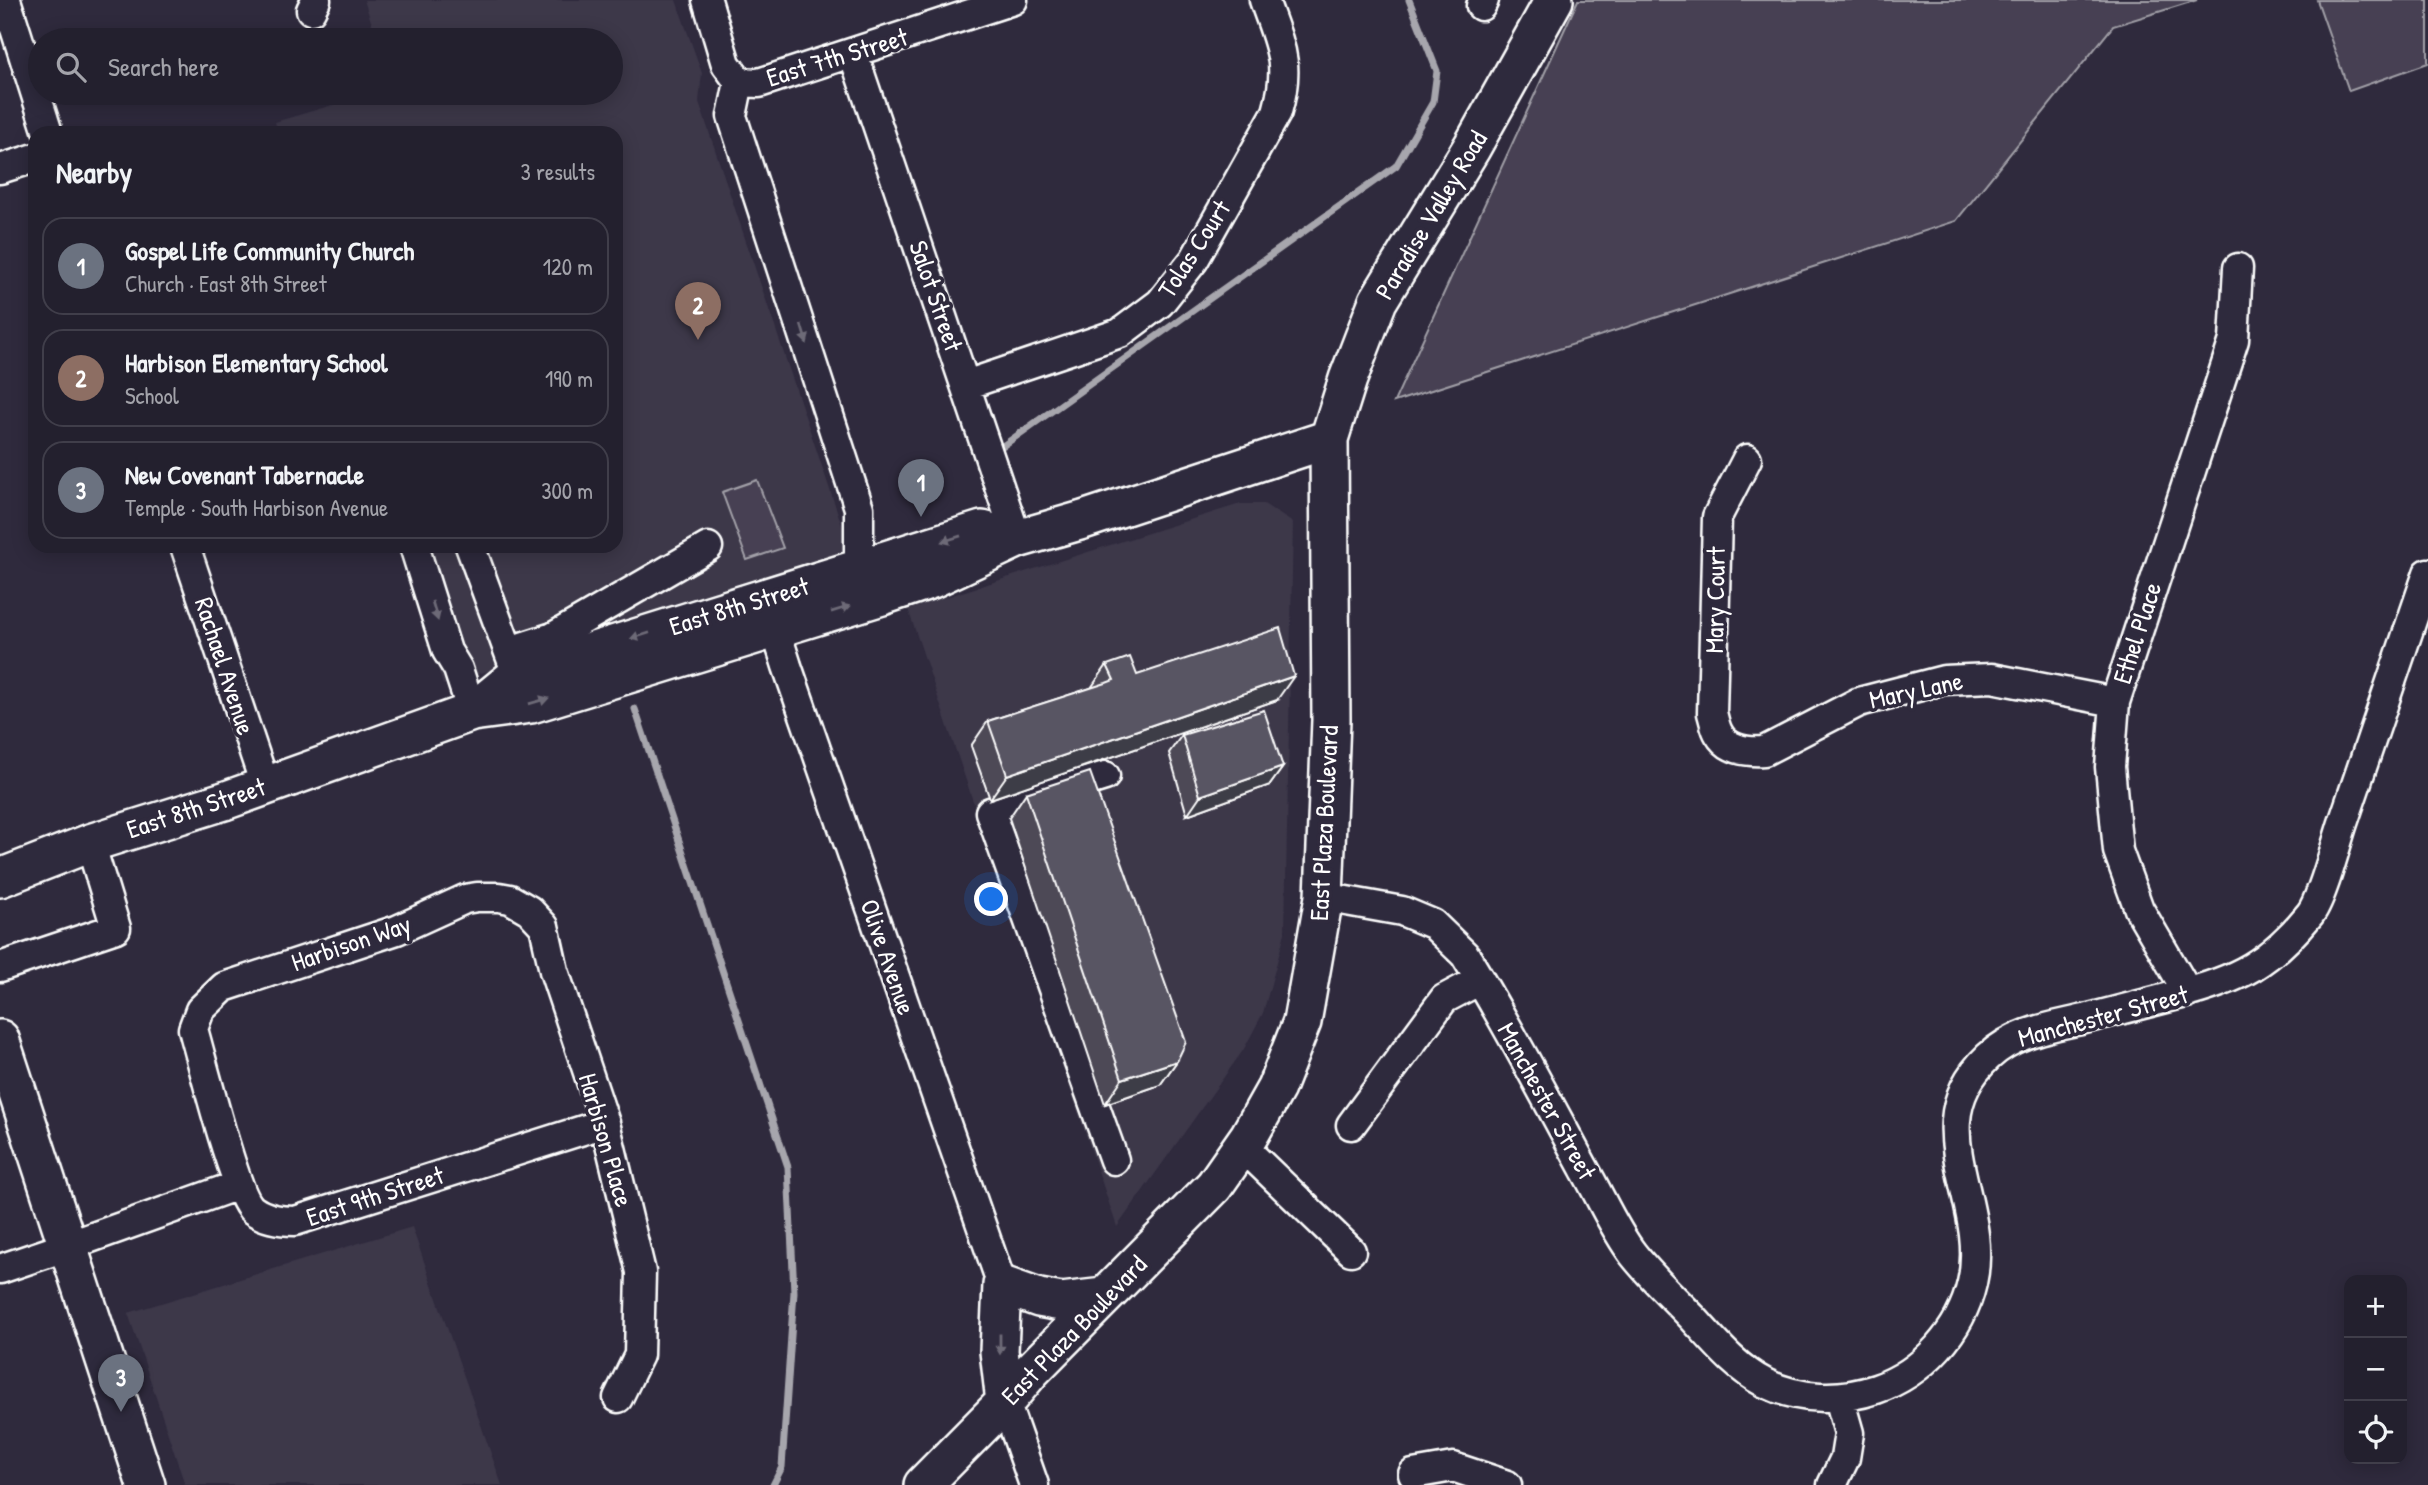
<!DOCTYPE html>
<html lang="en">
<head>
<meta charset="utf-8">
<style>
  body { margin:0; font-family:"Patrick Hand",sans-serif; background:#2f2d3a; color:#f1f3f6 }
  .controls { position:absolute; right:21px; bottom:21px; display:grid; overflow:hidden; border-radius:14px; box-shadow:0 4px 18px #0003 }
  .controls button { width:63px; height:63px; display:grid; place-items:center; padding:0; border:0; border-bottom:2px solid #403e4a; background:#23202e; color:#f1f3f6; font:35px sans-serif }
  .you { position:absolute; left:992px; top:900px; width:24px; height:24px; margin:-18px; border:5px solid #fff; border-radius:50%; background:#1a73e8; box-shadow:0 0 0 10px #1a73e833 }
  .badge { display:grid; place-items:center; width:46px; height:46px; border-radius:50%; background:#1a73e8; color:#fff; font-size:23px; font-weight:700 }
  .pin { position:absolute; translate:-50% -58px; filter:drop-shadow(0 2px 4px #0008) }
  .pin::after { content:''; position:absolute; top:37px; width:24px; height:21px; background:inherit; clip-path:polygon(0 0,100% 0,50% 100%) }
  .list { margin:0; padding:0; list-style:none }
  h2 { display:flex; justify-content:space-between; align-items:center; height:91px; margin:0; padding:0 28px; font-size:30px }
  h2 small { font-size:23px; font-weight:400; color:#a3a3aa }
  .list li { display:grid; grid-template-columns:46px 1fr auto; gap:21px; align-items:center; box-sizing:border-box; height:98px; margin:0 14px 14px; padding:0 14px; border:2px solid #403e4a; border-radius:21px }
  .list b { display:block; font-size:26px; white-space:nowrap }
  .list p { margin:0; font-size:23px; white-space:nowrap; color:#a3a3aa }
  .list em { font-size:23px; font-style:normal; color:#a3a3aa }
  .icon { flex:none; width:38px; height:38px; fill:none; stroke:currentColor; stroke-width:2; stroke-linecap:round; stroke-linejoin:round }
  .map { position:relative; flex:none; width:2428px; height:1485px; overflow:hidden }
  .search { position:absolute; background:#23202e; box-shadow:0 4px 18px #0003; left:28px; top:28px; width:595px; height:77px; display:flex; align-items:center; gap:18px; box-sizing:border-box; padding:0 24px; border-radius:38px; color:#a3a3aa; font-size:26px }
  .panel { position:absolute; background:#23202e; box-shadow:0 4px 18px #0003; left:28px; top:126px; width:595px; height:427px; border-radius:21px }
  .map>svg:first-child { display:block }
  .built { fill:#3c3749 }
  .green { fill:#464152; stroke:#a2a0a8; stroke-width:2 }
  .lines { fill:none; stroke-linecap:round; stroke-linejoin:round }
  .stream { stroke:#a7a6ad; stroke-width:7 }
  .minor-casing { stroke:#fff; stroke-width:33 }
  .major-casing { stroke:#fff; stroke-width:42 }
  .minor { stroke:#2f2a3d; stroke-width:28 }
  .major { stroke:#2f2a3d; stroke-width:37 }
  .wall { fill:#4d4956; stroke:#fff; stroke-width:2 }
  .shaded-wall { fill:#3e3c46; stroke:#fff; stroke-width:2 }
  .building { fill:#595564; stroke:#fff; stroke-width:2 }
  .oneway { fill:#6d6a77 }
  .labels { text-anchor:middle; stroke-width:7; stroke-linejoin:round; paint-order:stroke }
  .street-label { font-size:26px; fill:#fff; stroke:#2f2a3d }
</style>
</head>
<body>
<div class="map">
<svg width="2428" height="1485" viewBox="0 0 2428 1485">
  <rect width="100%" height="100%" fill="#2f2a3d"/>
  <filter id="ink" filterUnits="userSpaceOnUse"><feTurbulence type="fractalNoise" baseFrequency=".0143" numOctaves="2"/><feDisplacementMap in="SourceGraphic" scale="14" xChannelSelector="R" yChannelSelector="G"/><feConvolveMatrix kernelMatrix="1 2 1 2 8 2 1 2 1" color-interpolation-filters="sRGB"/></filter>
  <g filter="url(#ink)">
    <path class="built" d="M364 0H676L702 73 699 102 853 558 443 685 401 546H616V133H278L275 122 373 93H611V40H377Z
      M1240 504H1264L1293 523 1285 933 1263 1013 1244 1049 1117 1227 908 609Z
      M412 1227 502 1485H185L128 1313Z"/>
    <path class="green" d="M1578 0H2197L2113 26 1956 221 1394 402Z
      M2317 0H2428V63L2349 91Z
      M757 480 783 548 747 560 722 492Z"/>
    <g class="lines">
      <path class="stream" d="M1004 445 1396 166 1433 102 1437 71 1409 0
        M635 709 788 1167 794 1292 782 1467 773 1485"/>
      <g class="minor-casing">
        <path id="minor" d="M6 0 48 133
          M707 0 726 64 739 82
          M1481 6 1484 0
          M311 10 316 0
          M853 53 1017 539
          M739 82 732 116 859 508V570
          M739 82 759 83 1013 0
          M0 169 35 158
          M966 385 1120 333 1160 303 1194 260 1277 112C1291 63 1280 46 1264 0
          M1747 459 1717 517 1712 713C1714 719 1715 728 1719 734 1728 750 1748 752 1764 751L1859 702 1944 680 1992 678 2115 702
          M185 546 265 785
          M414 546 447 651 458 669 472 712
          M470 546 515 669
          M769 609 787 666 1002 1285
          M509 651 553 637 708 547
          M1105 776 990 812 1114 1160
          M1324 897 1402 911 1433 924 1465 955C1508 1025 1546 1098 1585 1170 1600 1196 1615 1231 1633 1254 1651 1277 1673 1297 1693 1318 1715 1342 1736 1368 1765 1383 1800 1400 1840 1401 1876 1389 1923 1373 1961 1331 1972 1283 1991 1201 1915 1126 1988 1057 2014 1032 2051 1027 2085 1019 2116 1011 2147 1003 2178 995 2238 980 2270 963 2310 914 2322 899 2336 844 2343 823 2371 740 2400 657 2428 573
          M0 967 116 928 90 843
          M2188 993 2139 909 2118 851 2110 767 2115 702 2234 340 2238 268
          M605 1123 295 1221C281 1221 265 1219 253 1210 235 1196 202 1060 193 1029L200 1010 224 987 397 930 465 899 477 897H499L510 899 529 910 544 926 554 971 605 1123 641 1272 639 1355 618 1398
          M1351 1125 1444 999 1480 980
          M1242 1146 1351 1251
          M0 1269 68 1246 238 1185
          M1005 1402 1034 1485
          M1413 1474 1453 1467 1507 1485
          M1832 1485 1845 1458 1849 1433 1839 1398"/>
      </g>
      <g class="major-casing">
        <path id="major" d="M472 712 517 675 982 530 1012 538
          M0 878 90 843 224 801 472 712 531 704 882 596 932 579 1017 539 1083 520 1329 439
          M0 1039 146 1485
          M1005 1402 999 1351 1002 1285 1039 1298 1061 1302 1104 1297
          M923 1485 1005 1402 1031 1371 1214 1186 1249 1136 1276 1088 1302 1022 1324 897 1331 720 1329 439 1348 379 1378 301 1472 147 1554 0"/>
      </g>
      <use href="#minor" class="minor"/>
      <use href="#major" class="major"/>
    </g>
    <path class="wall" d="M1107 665 1137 675 1277 700 990 799 971 746 988 721 1091 688Z
      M1182 735 1283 767 1270 785 1187 815 1169 753Z
      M1026 793 1177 1061 1160 1085 1105 1104 1009 818Z"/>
    <path class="shaded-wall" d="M1294 676 1277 700 990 799 1007 775Z
      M1283 767 1270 785 1187 815 1200 796Z
      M1177 1061 1160 1085 1105 1104 1122 1079Z"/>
    <path class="building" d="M1280 628 1294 676 1007 775 988 721 1106 683 1114 680 1107 665 1130 657 1137 675Z
      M1264 710 1283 767 1200 796 1182 735Z
      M1090 772 1186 1042 1177 1061 1122 1079 1026 793Z"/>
    <defs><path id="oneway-solid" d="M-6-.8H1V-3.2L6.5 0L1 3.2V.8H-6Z" transform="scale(1.75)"/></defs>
    <g class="oneway">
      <use href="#oneway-solid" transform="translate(804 334) rotate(73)"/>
      <use href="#oneway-solid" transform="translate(951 539) rotate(163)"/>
      <use href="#oneway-solid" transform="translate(841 609) rotate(-17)"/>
      <use href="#oneway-solid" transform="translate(435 611) rotate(73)"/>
      <use href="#oneway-solid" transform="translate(640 636) rotate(162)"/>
      <use href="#oneway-solid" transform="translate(539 701) rotate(-16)"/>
      <use href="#oneway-solid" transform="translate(1000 1344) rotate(90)"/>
    </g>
  </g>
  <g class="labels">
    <g class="street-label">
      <text transform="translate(837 57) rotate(-17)" y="9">East 7th Street</text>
      <text transform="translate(1431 215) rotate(-59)" y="9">Paradise Valley Road</text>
      <text transform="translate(1194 249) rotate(-57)" y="9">Tolas Court</text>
      <text transform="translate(936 296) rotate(71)" y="9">Salot Street</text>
      <text transform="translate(1715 600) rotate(-89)" y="9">Mary Court</text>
      <text transform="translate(739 606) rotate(-17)" y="9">East 8th Street</text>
      <text transform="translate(2137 633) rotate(-72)" y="9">Ethel Place</text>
      <text transform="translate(225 666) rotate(72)" y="9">Rachael Avenue</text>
      <text transform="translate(1916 690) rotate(-12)" y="9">Mary Lane</text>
      <text transform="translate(196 808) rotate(-18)" y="9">East 8th Street</text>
      <text transform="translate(1324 823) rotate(-87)" y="9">East Plaza Boulevard</text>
      <text transform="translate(351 943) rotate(-19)" y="9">Harbison Way</text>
      <text transform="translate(888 957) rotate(71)" y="9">Olive Avenue</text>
      <text transform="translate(2103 1016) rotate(-15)" y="9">Manchester Street</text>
      <text transform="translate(1547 1101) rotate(61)" y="9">Manchester Street</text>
      <text transform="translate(606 1140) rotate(74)" y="9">Harbison Place</text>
      <text transform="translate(375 1196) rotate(-18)" y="9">East 9th Street</text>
      <text transform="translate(1074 1330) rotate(-46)" y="9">East Plaza Boulevard</text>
    </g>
  </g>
</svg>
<div class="controls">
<button>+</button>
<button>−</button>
<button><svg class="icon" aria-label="locate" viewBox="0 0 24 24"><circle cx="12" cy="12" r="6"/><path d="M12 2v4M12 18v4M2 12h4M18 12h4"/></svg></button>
</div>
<div class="you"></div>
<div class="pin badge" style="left:921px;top:517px;background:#6b7280">1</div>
<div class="pin badge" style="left:698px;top:340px;background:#8d6e63">2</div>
<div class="pin badge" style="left:121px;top:1412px;background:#6b7280">3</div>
<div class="search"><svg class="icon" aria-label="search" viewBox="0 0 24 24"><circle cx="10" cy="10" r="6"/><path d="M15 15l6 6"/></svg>Search here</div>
<section class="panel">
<h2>Nearby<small>3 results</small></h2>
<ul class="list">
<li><span class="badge" style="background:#6b7280">1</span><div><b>Gospel Life Community Church</b><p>Church · East 8th Street</p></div><em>120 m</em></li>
<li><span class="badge" style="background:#8d6e63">2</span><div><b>Harbison Elementary School</b><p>School</p></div><em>190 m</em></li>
<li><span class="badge" style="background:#6b7280">3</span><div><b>New Covenant Tabernacle</b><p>Temple · South Harbison Avenue</p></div><em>300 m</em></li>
</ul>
</section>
</div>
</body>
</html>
